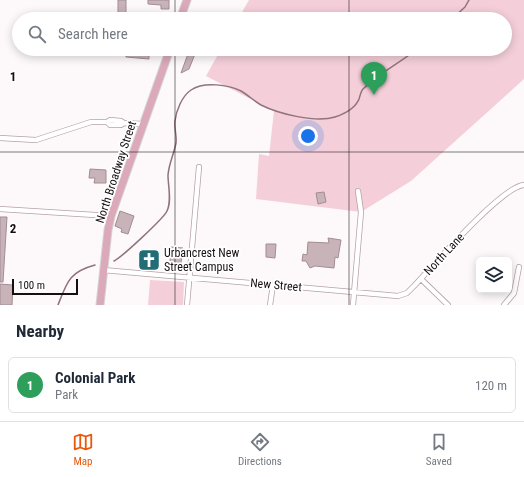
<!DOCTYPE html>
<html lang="en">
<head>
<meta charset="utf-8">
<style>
  body { margin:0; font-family:"Roboto Condensed",sans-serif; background:#f6f6f7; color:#1f2937 }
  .controls { position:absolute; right:12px; bottom:12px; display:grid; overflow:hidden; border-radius:6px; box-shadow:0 2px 10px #0003 }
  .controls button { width:36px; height:36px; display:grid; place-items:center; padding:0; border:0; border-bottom:1px solid #e0e1e3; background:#fff; color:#1f2937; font:20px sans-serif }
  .scale { position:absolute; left:12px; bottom:10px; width:66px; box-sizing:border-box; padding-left:4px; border:2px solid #160f12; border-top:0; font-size:11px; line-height:14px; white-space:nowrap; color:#160f12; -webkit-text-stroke:3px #fff; paint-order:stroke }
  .you { position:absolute; left:308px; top:136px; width:14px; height:14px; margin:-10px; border:3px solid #fff; border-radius:50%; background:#1a73e8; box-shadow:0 0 0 6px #1a73e833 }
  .badge { display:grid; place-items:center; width:26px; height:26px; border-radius:50%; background:#ea580c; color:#fff; font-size:13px; font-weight:700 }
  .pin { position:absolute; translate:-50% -33px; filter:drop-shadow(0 1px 2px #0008) }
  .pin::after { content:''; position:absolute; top:21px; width:14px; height:12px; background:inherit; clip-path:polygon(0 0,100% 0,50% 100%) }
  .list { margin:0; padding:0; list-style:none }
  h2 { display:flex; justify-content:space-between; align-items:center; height:52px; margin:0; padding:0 16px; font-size:17px }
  h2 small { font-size:13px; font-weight:400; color:#747a83 }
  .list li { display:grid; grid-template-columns:26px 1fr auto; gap:12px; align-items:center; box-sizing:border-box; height:56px; margin:0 8px 8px; padding:0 8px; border:1px solid #e0e1e3; border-radius:6px }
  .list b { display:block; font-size:15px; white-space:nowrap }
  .list p { margin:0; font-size:13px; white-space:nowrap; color:#747a83 }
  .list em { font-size:13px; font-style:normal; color:#747a83 }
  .icon { flex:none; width:22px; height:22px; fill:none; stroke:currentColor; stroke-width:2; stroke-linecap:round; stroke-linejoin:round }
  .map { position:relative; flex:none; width:524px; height:305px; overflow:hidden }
  .search { position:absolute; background:#fff; box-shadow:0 2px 10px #0003; left:12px; right:12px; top:12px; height:44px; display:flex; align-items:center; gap:10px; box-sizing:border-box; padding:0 14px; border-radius:22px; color:#747a83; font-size:15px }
  .sheet { height:116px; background:#fff }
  nav { display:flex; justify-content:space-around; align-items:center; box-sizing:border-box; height:56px; border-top:1px solid #e0e1e3; background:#fff; font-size:11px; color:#747a83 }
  nav a { display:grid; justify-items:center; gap:2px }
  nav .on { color:#ea580c }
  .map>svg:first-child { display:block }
  .green { fill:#f4cfd9 }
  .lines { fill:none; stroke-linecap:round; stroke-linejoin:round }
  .stream { stroke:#90737c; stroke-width:1.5 }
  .building { fill:#c7b3b8; stroke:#a18d93 }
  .minor-casing { stroke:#b5a1a7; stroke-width:6 }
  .primary-casing { stroke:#d5d4d4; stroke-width:9 }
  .minor { stroke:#fff; stroke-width:4.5 }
  .primary { stroke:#dba9ba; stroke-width:7 }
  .grid { fill:none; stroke:#160f12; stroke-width:1; stroke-opacity:0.55 }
  .labels { text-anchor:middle; stroke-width:3.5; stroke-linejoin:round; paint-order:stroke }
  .street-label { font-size:12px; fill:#160f12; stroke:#fff }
  .poi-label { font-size:12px; fill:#160f12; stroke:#fff; text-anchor:start }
  .grid-label { font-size:13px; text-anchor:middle; font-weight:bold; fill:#160f12; stroke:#fff; stroke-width:3.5; stroke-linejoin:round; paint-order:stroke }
</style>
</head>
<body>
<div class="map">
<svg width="524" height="305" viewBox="0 0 524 305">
  <rect width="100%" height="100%" fill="#fdf8fa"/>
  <path class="green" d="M249 0H524V79L411 181 361 212 256 199 259 154 269 156 274 111 206 76 221 49H505V19H238Z
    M150 280 184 282 183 305H148Z"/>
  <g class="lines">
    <path class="stream" d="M452 19 465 7 469 0
      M114 261C122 257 164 218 167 211 172 201 168 186 168 175 169 163 174 154 176 143 177 136 174 128 175 121 176 111 182 96 191 90 204 81 229 85 241 91 248 95 254 101 261 105 279 114 316 123 335 117 344 114 355 109 359 99 360 96 361 91 363 89 379 73 400 63 417 49
      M58 305C67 282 69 272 95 265"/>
  </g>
  <path class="building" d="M118 0H126V14H123L122 19H118Z
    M148 0H169V9H161V5L148 4Z
    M120 49 149 50V59L126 57V54L120 53Z
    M189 51 195 54 189 69 181 73Z
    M90 169 106 170V183H94L95 178H89Z
    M324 192 326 202 318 204 316 193Z
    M120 211 134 216 128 234 121 232 122 229 115 226Z
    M0 217H7L3 282H0Z
    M328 238 341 240 338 258 335 257 334 268 315 266 310 268 306 261H302L303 254 307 255 308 242 329 243Z
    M266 244H276L275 258 266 257Z
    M171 247 183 248 181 263 170 262Z
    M0 284 13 285 12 305H0Z"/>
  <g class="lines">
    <g class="minor-casing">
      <path id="minor" d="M107 122 110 125H121L124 123 143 124
        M0 138 36 140 91 122H107L110 120 121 121 124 123
        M0 209 111 216
        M103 270 398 296 407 293 414 286C432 267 502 186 524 185
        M421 279 448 305
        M187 305 199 167
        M270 305 273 285
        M353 305 361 212 358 191
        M504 305 514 293 519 267"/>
    </g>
    <g class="primary-casing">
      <path id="primary" d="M180 19 187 0
        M100 305 108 230 111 216 170 49"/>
    </g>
    <use href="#minor" class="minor"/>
    <use href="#primary" class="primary"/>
  </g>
  <path class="grid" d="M175 0V19M349 0V19M175 49V305M349 49V305M0 152H524"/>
  <defs>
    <g id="church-square" transform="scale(1.15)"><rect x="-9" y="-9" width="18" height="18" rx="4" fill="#226c76" stroke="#fff"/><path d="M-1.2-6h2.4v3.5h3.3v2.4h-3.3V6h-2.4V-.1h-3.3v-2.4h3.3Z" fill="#fff"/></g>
  </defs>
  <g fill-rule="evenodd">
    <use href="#church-square" x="149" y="260"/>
  </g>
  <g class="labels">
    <g class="street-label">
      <text transform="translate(116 172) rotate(-72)" y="4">North Broadway Street</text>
      <text transform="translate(444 254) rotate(-47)" y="4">North Lane</text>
      <text transform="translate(276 285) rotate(5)" y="4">New Street</text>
    </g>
    <g class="poi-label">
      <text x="164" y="257">Urbancrest New<tspan x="164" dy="14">Street Campus</tspan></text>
    </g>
  </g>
  <g class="grid-label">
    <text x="13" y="81">1</text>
    <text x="13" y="233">2</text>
  </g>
</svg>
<div class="controls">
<button><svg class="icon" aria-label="layers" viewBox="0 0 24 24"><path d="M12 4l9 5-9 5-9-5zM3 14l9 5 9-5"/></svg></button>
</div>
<div class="scale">100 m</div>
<div class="you"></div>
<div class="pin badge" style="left:374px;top:95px;background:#2e9e5b">1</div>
<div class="search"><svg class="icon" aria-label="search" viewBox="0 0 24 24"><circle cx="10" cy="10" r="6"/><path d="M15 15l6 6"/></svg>Search here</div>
</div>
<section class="sheet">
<h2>Nearby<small></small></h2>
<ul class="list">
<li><span class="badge" style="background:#2e9e5b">1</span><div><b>Colonial Park</b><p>Park</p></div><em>120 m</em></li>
</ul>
</section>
<nav>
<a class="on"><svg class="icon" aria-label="map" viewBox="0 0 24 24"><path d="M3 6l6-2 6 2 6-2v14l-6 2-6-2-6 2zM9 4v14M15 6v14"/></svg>Map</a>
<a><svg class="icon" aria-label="directions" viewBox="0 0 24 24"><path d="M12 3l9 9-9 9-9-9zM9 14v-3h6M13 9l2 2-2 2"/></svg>Directions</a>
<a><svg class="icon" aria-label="saved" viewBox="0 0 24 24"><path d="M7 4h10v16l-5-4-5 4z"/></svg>Saved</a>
</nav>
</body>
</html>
